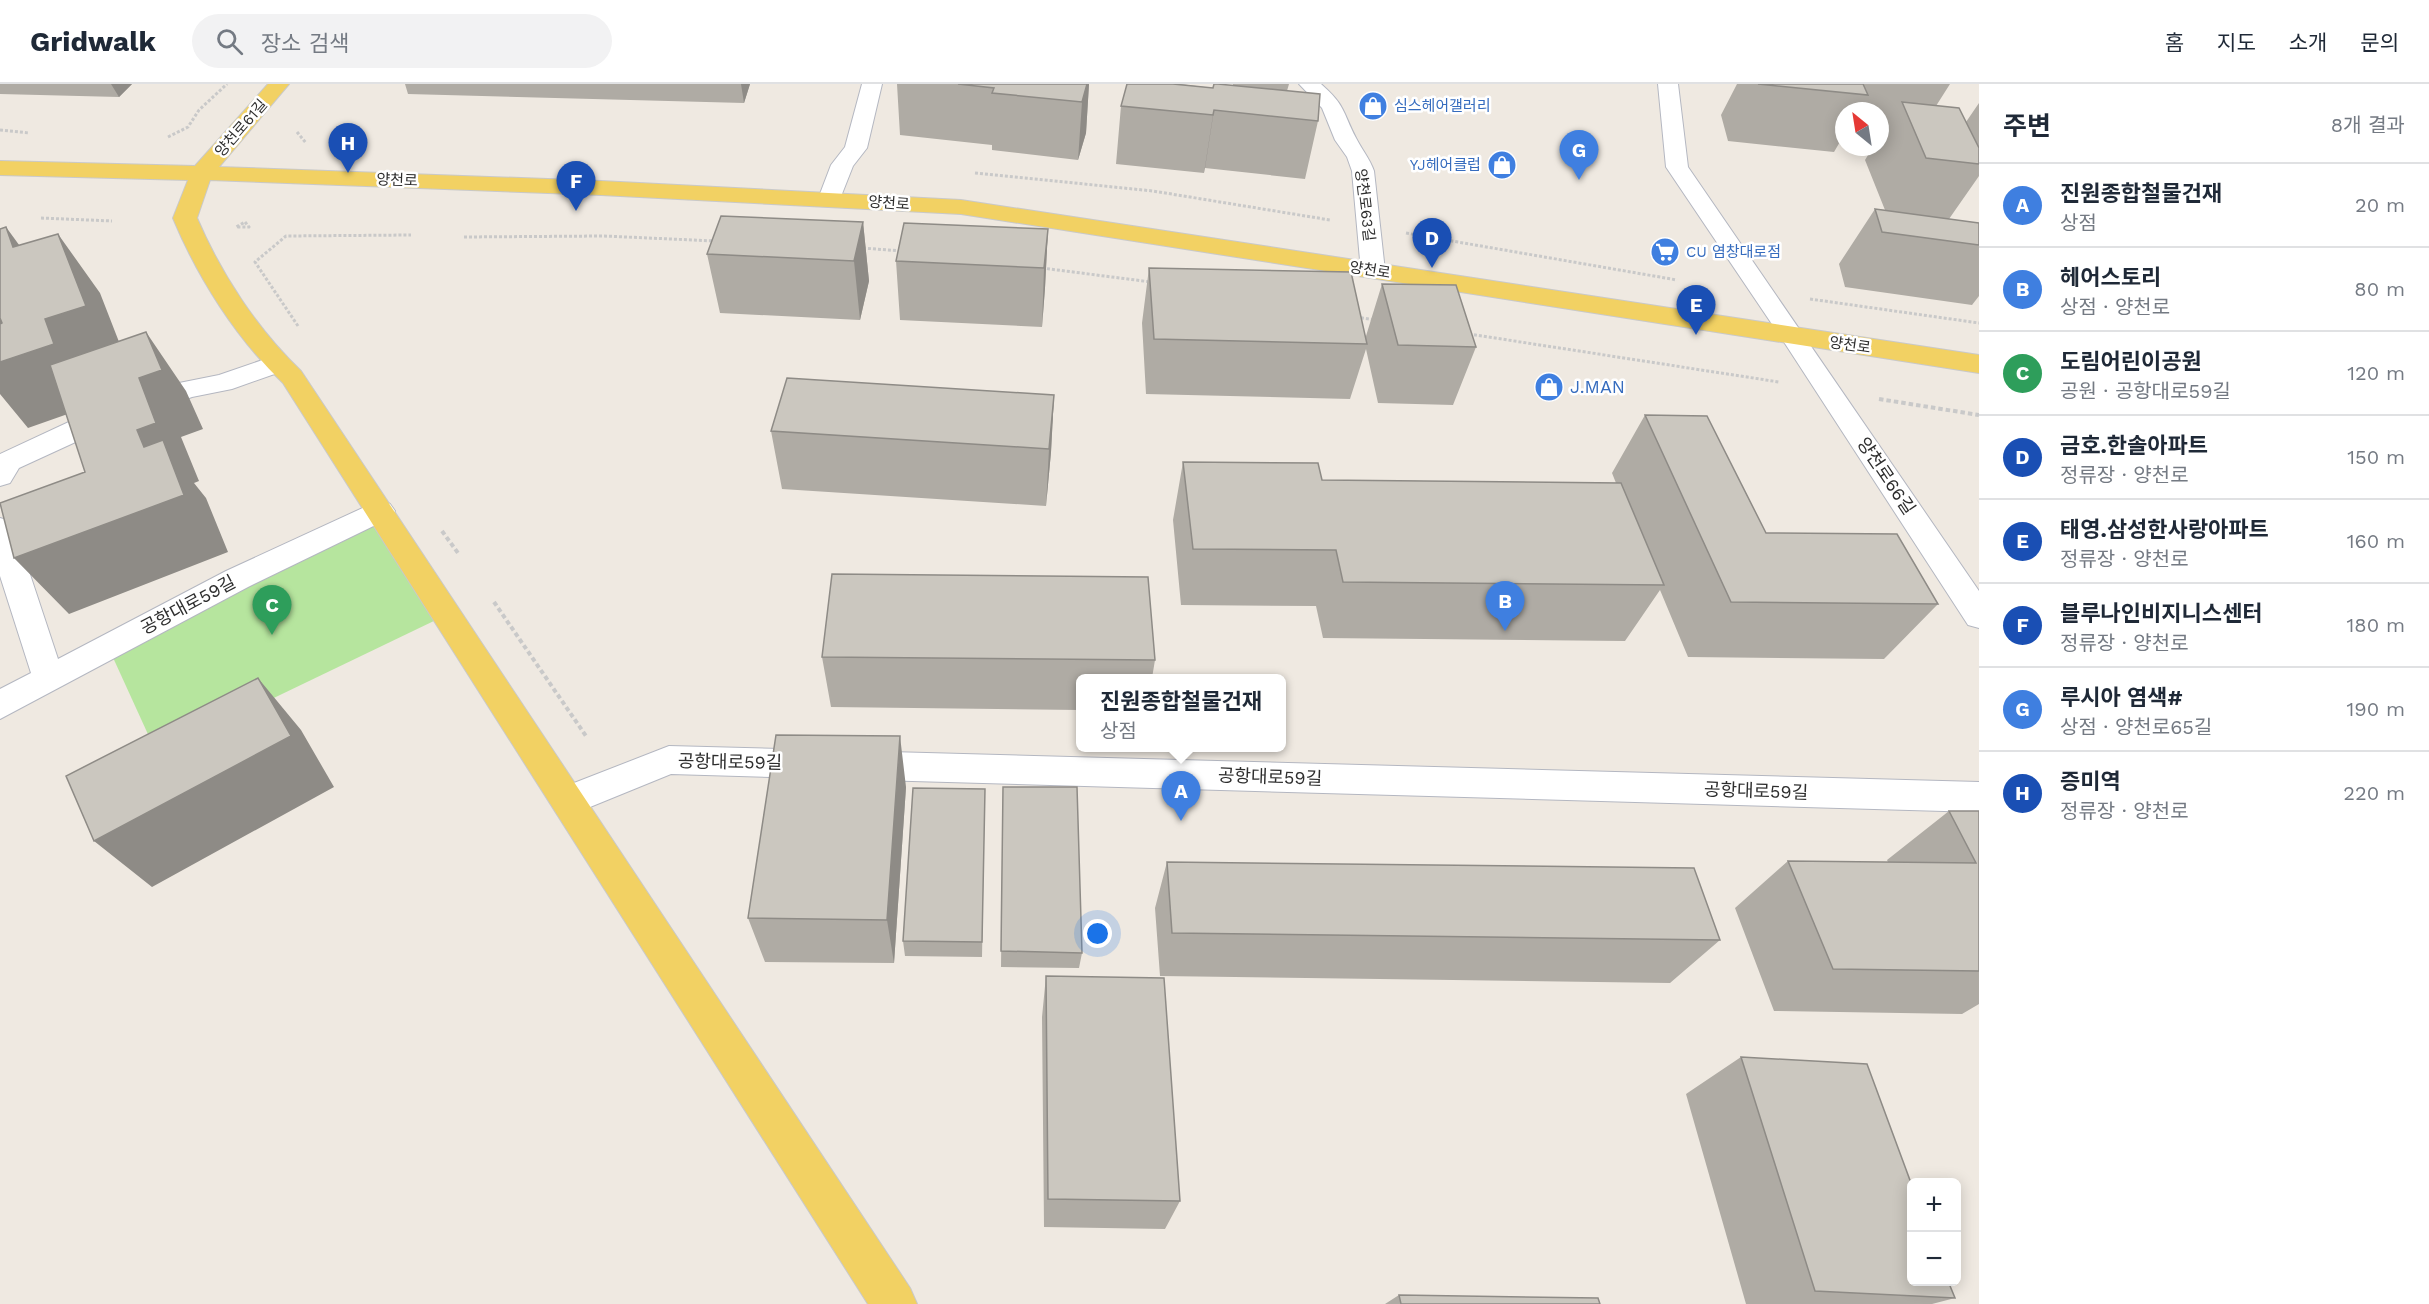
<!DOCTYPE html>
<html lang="ko">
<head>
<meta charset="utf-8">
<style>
  body { margin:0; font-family:"Work Sans","Noto Sans KR",sans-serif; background:#f2f2f3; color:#1f2937 }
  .controls { position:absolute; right:18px; bottom:18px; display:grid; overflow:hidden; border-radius:9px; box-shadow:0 3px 15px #0003 }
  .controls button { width:54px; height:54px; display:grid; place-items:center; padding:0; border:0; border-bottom:2px solid #e0e1e3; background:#fff; color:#1f2937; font:30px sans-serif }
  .compass { position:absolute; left:1835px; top:18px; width:54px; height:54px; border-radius:50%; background:#fff; box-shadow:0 3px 15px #0003; rotate:330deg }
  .you { position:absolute; left:1098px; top:850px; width:21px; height:21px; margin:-15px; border:4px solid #fff; border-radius:50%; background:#1a73e8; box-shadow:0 0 0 9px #1a73e833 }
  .badge { display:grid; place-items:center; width:39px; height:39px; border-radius:50%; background:#4264fb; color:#fff; font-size:20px; font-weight:700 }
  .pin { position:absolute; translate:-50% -50px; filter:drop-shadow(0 2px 3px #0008) }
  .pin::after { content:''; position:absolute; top:32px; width:21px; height:18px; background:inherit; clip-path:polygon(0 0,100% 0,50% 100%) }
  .popup { position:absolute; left:1076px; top:590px; width:210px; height:78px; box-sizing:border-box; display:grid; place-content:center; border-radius:9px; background:#fff; filter:drop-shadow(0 2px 4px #0005); font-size:20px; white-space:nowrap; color:#747a83 }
  .popup b { font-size:22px; color:#1f2937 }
  .popup::after { content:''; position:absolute; left:50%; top:100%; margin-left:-12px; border:12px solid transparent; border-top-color:#fff }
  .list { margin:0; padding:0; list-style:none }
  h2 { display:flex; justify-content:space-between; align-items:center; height:78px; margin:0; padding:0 24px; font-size:26px }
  h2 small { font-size:20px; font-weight:400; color:#747a83 }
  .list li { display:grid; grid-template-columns:39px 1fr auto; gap:18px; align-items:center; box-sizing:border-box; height:84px; padding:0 24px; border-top:2px solid #e0e1e3 }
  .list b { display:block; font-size:22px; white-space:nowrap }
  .list p { margin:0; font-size:20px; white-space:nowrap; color:#747a83 }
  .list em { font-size:20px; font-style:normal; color:#747a83 }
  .icon { flex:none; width:33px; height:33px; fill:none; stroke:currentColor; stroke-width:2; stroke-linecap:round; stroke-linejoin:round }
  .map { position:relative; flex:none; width:1979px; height:1220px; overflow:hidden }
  header { display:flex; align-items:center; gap:36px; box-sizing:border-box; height:84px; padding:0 30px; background:#fff; border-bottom:2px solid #e0e1e3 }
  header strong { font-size:28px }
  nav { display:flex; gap:33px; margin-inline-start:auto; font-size:21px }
  .search { width:420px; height:54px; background:#f2f2f3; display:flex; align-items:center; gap:15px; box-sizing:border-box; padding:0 21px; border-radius:33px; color:#747a83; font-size:22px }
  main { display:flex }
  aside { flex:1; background:#fff }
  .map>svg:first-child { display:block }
  .green { fill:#b6e59e }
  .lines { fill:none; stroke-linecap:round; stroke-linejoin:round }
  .minor-casing { stroke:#b4b7c1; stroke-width:2 }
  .major-casing { stroke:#c9c9c9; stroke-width:2 }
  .path-far1 { stroke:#c9c9c9; stroke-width:3; stroke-dasharray:3 2; stroke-linecap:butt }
  .path { stroke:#c9c9c9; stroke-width:4; stroke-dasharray:4.5 3; stroke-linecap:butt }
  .minor { fill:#fff; fill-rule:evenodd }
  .major { fill:#f2d163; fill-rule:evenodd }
  .wall { fill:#afaba4 }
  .shaded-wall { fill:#8e8b86 }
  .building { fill:#cbc7bf; stroke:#8e8b86; stroke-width:1.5 }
  .labels { text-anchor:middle; stroke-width:5; stroke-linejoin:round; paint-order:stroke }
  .far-shop-label { font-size:15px; fill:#366cbe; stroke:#fff; text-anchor:start }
  .far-street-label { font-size:15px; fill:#2e2e2e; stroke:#fff }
  .shop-label { font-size:18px; fill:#366cbe; stroke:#fff; text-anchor:start }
  .street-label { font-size:18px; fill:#2e2e2e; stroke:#fff }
</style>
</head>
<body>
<header>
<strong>Gridwalk</strong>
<div class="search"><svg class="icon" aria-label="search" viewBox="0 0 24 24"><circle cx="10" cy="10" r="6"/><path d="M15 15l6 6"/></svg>장소 검색</div>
<nav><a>홈</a><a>지도</a><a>소개</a><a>문의</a></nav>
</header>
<main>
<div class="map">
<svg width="1979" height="1220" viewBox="0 0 1979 1220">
  <rect width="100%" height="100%" fill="#efe9e1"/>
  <path class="green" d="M372 434 438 535 157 670 110 567Z"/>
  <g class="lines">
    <g class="minor-casing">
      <path id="minor" d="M862 0H882L867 64 853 82 838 120H822L818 115 831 81 845 63Z
        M1299 0H1321C1346 22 1342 27 1356 54 1362 66 1370 75 1374 87L1385 187 1382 192 1373 194 1364 192 1361 187 1352 87 1347 73 1335 56 1322 24Z
        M1658 0H1678L1688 83 1979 507V544L1968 541 1784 258 1666 83Z
        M277 271 286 274 290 280 286 286 232 305 192 313 106 344 19 384 10 399 0 402V370L86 330 179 299 219 291Z
        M380 416 390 420 395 427 390 434 248 503 0 635V605L31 589 0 492V434L10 437 15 445 58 575 226 487Z
        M669 662 1979 698V728L671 690 568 732 556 728 550 717 556 706Z"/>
    </g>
    <g class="major-casing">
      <path id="major" d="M268 0H289L219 83 601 97 961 116 1979 271V289L961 130 601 111 210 96 197 134C221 190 257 245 301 287L910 1204 917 1220H868L283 299C236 254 198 194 173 134L188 96 0 91V77L195 82Z"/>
    </g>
    <path class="path-far1" d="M0 46 29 49
      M297 48 306 59
      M168 53 188 43 199 26 227 0
      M975 89 1153 107 1330 136
      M41 134 112 137
      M245 138 249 143H236Z
      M1406 149 1677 196
      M464 153 604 152 715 157
      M863 164 901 167
      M1042 184 1151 198
      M1810 215 1979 239
      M1356 233 1376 236
      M298 242 255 178 286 152 411 151
      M1469 250 1779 298"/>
    <path class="path" d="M1879 315 1979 331
      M442 447 458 469
      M494 518 586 652"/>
    <use href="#minor" class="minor"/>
    <use href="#major" class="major"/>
  </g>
  <path class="wall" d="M0 0H132L119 13 0 10Z
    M405 0H750L744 19 408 10Z
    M897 0H1089L1086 49 1078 76 992 66V61L900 51Z
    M1127 0H1180L1213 4 1233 1V0H1289L1287 7 1318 37 1305 95 1205 84 1204 89 1116 80 1121 22Z
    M1737 0H1950L1936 22 1966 38 1979 19V92L1949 135 1979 139V212L1972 221 1845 203 1839 180 1875 125 1885 126 1865 76 1873 63H1880V52L1887 41 1880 40V27H1844V51L1834 68 1728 57 1721 31Z
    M863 138 869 197 860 236 720 229 707 170Z
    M1048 145 1045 204 1042 243 900 236 896 177Z
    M1149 184 1366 252 1382 200 1476 263 1453 321 1378 319 1366 265 1350 315 1146 310 1142 239Z
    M1054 311 1051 368 1046 422 782 405 771 347Z
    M1645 331 1766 449 1938 520 1884 575 1688 573 1660 506 1625 557 1323 554 1316 522 1181 521 1173 436 1183 378 1322 396 1616 399 1612 389Z
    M822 573 1155 576 1152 594H1080V626L831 623Z
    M906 703 894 879 765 878 748 834Z
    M1003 703 1082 869 1079 884 1001 883Z
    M985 705 982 873 905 872 903 857Z
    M1949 727H1979V920L1962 930 1774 927 1735 824 1788 777 1888 778 1887 776Z
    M1167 778 1720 856 1670 899 1160 892 1155 824Z
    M1046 892 1180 1117 1165 1145 1044 1143 1042 933Z
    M1741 973 1955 1214 1932 1220H1746L1686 1010Z
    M1399 1211 1600 1220H1385Z"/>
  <path class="shaded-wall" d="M111 0H132L119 13Z
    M741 0H750L744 19Z
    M1087 0H1089L1086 49 1078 76 1082 18Z
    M1214 26 1205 84 1204 89 1213 31Z
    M863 138 869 197 860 236 854 177Z
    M6 143 49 202 13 163Z
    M1048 145 1045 204 1042 243 1044 184Z
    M58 150 100 209 128 281 99 319 28 344 0 310V207L45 235Z
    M146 248 186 307 203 345 181 353 199 397 194 399 206 414 228 468 69 530 14 474 144 363 137 346 139 294Z
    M1054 311 1051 368 1046 422 1049 365Z
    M258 594 301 646 334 703 152 803 94 757Z
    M900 652 906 703 894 879 887 836Z"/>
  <path class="building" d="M958 0H1087L1082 18 992 9 994 4Z
    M1127 0H1173L1213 4 1214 0H1218L1320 10 1318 37 1214 26 1213 31 1121 22Z
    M1758 0H1863L1868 11Z
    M1902 18 1959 24 1979 64V80L1926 74Z
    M1875 125 1979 139V161L1882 148Z
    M721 132 863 138 854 177 707 170Z
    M904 139 1048 145 1044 184 896 177Z
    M6 143 13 163 58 150 86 222 45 235 54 260 0 278V240L2 239 0 234V145Z
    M1149 184 1351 188 1367 260 1154 255Z
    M1382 200 1456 201 1476 263 1398 261Z
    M146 248 162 286 139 294 156 339 137 346 144 363 163 356 184 411 14 474 0 419 85 388 50 281Z
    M787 294 1054 311 1049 365 771 347Z
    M1645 331 1707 332 1766 449 1897 450 1938 520 1731 518Z
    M1183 378 1318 379 1322 396 1621 399 1664 501 1343 498 1336 466 1193 465Z
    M832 490 1148 493 1155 576 822 573Z
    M258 594 291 652 94 757 66 692Z
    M776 651 900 652 887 836 748 834Z
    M1003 703H1077L1082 869 1001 867Z
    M913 704 985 705 982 858 903 857Z
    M1949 727H1979V887L1833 885 1788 777 1976 779Z
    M1167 778 1694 784 1720 856 1172 849Z
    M1046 892 1164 894 1180 1117 1048 1115Z
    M1741 973 1867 980 1911 1099V1197H1948L1955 1214 1815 1207Z
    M1399 1211 1598 1214 1600 1220H1401Z"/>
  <defs>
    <g id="shop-disc" transform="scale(1.5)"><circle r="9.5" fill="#3f7fe0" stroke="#fff"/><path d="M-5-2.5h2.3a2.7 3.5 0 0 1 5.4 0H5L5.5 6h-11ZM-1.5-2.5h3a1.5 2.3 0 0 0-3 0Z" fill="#fff"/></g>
    <g id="supermarket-disc" transform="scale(1.5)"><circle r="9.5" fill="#3f7fe0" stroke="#fff"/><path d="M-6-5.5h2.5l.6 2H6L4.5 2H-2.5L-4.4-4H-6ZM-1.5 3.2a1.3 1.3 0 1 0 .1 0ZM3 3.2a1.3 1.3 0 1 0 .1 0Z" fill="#fff"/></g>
  </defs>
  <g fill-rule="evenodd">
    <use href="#shop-disc" x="1373" y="22"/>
    <use href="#shop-disc" x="1502" y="81"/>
    <use href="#supermarket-disc" x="1665" y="168"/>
    <use href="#shop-disc" x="1549" y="303"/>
  </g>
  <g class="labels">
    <g class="far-shop-label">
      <text x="1394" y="27">심스헤어갤러리</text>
      <text x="1481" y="86" text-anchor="end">YJ헤어클럽</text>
      <text x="1686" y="173">CU 염창대로점</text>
    </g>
    <g class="far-street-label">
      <text transform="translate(241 44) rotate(-49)" y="5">양천로61길</text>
      <text transform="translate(397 96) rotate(2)" y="5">양천로</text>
      <text transform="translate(889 119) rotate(4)" y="5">양천로</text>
      <text transform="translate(1365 121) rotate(83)" y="5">양천로63길</text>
      <text transform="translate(1370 186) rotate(9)" y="5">양천로</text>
      <text transform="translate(1850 261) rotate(8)" y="5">양천로</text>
    </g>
    <g class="shop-label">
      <text x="1570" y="309">J.MAN</text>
    </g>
    <g class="street-label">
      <text transform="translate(1886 392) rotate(56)" y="6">양천로66길</text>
      <text transform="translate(188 521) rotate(-28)" y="6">공항대로59길</text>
      <text transform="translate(730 678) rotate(1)" y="6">공항대로59길</text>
      <text transform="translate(1270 693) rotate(2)" y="6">공항대로59길</text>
      <text transform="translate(1756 707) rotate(2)" y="6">공항대로59길</text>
    </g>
  </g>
</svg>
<div class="controls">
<button>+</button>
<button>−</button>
</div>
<svg class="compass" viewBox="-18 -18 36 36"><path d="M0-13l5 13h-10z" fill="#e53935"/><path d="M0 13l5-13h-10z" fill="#747a83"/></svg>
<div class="you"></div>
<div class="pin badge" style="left:1181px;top:737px;background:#3f7fe0">A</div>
<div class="popup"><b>진원종합철물건재</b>상점</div>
<div class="pin badge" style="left:1505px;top:547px;background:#3f7fe0">B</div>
<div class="pin badge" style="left:272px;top:551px;background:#2e9e5b">C</div>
<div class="pin badge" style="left:1432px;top:184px;background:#1a4fb4">D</div>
<div class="pin badge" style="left:1696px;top:251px;background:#1a4fb4">E</div>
<div class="pin badge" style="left:576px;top:127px;background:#1a4fb4">F</div>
<div class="pin badge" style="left:1579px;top:96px;background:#3f7fe0">G</div>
<div class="pin badge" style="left:348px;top:89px;background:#1a4fb4">H</div>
</div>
<aside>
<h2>주변<small>8개 결과</small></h2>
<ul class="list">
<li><span class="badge" style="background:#3f7fe0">A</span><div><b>진원종합철물건재</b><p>상점</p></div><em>20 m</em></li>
<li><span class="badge" style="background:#3f7fe0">B</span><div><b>헤어스토리</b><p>상점 · 양천로</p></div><em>80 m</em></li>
<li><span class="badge" style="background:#2e9e5b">C</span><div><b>도림어린이공원</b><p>공원 · 공항대로59길</p></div><em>120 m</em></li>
<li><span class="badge" style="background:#1a4fb4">D</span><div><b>금호.한솔아파트</b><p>정류장 · 양천로</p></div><em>150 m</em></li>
<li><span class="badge" style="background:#1a4fb4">E</span><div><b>태영.삼성한사랑아파트</b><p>정류장 · 양천로</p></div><em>160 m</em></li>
<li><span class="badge" style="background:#1a4fb4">F</span><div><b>블루나인비지니스센터</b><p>정류장 · 양천로</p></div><em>180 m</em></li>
<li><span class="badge" style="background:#3f7fe0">G</span><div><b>루시아 염색#</b><p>상점 · 양천로65길</p></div><em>190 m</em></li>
<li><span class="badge" style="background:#1a4fb4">H</span><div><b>증미역</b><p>정류장 · 양천로</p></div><em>220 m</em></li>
</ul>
</aside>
</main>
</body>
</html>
